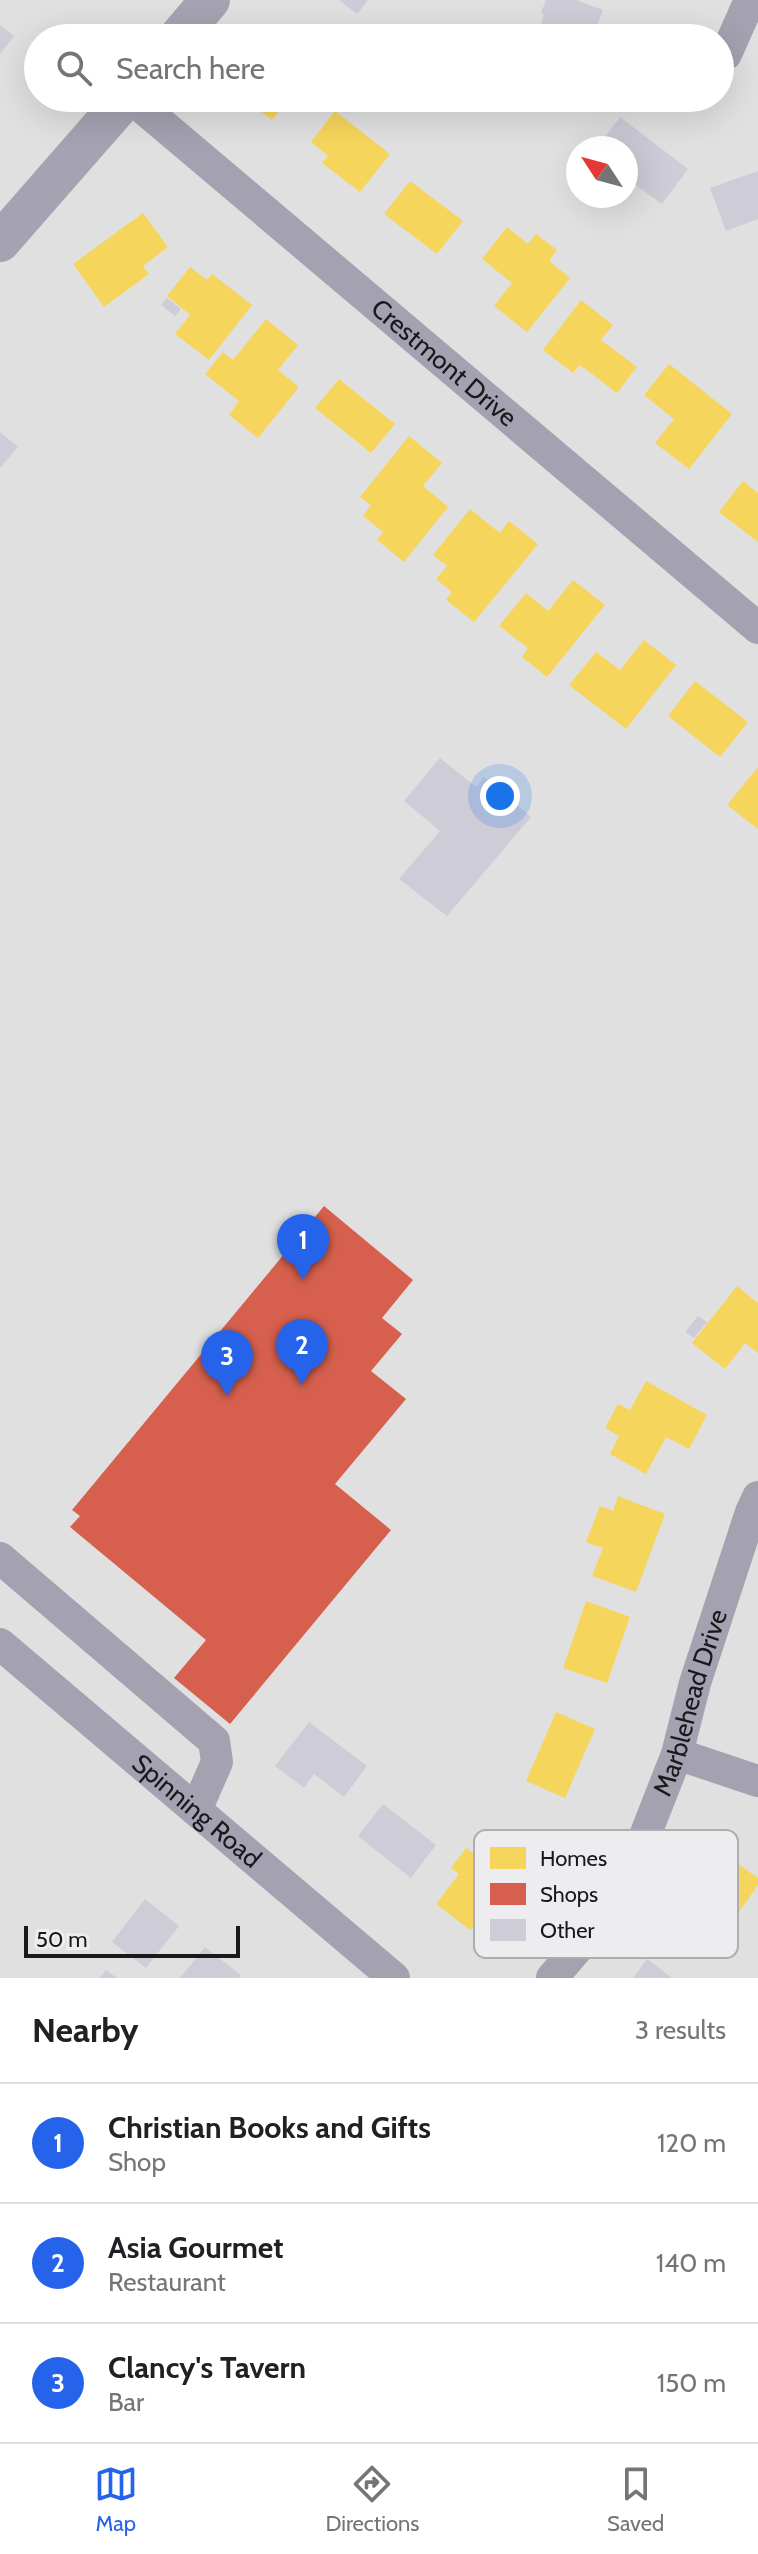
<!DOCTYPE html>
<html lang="en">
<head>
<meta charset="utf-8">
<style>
  body { margin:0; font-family:Cabin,sans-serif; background:#f6f6f6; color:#202124 }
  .compass { position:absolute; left:566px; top:136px; width:72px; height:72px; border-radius:50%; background:#fff; box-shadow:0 8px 32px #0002; rotate:306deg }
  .scale { position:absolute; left:24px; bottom:20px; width:216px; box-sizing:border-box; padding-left:8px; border:4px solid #19181a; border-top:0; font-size:22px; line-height:28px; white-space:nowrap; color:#19181a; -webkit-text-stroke:6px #edecef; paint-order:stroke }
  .you { position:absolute; left:500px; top:796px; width:28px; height:28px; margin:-20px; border:6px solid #fff; border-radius:50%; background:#1a73e8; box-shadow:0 0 0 12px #1a73e833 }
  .badge { display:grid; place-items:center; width:52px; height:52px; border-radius:50%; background:#2563eb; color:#fff; font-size:26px; font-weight:700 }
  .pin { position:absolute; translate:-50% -66px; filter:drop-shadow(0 2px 4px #0008) }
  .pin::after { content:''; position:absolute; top:42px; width:28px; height:24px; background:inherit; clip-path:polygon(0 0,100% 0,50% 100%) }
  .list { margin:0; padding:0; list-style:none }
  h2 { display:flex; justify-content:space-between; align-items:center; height:104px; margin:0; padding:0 32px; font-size:34px }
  h2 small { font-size:26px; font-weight:400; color:#757577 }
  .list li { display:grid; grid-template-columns:52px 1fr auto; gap:24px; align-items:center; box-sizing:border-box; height:120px; padding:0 32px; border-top:2px solid #e0e0e0 }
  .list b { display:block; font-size:30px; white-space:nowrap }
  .list p { margin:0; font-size:26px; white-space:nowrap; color:#757577 }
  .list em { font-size:26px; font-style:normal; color:#757577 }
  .icon { flex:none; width:44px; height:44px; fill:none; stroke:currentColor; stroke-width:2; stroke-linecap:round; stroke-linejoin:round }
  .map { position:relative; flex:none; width:758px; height:1978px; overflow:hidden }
  .search { position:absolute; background:#fff; box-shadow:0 8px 32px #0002; left:24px; right:24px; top:24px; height:88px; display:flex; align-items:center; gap:20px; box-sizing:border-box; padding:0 28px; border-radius:44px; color:#757577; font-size:30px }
  .sheet { height:464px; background:#fff }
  nav { display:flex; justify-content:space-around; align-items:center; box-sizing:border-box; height:112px; border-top:2px solid #e0e0e0; background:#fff; font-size:22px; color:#757577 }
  nav a { display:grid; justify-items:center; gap:4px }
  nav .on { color:#2563eb }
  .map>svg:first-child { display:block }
  .homes { fill:#f6d55c }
  .shops { fill:#d6604d }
  .building { fill:#ceccd7 }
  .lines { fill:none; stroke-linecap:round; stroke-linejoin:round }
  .minor { stroke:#a4a1b0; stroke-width:32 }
  .major { stroke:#a5a3b1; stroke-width:40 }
  .labels { text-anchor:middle; stroke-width:8; stroke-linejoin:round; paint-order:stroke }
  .street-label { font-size:26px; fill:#19181a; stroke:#edecef }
  .key { fill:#edecef; stroke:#adacaf; stroke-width:2 }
  .key-label { font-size:22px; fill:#19181a }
</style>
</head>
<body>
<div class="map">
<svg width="758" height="1978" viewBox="0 0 758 1978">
  <rect width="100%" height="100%" fill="#e0e0e1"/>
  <path class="homes" d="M282 23 302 38H271Z
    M243 98H289L272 120Z
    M335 111 390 154 360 192 322 163 328 156 311 142Z
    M410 181 463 221 437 254 384 214Z
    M143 213 168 247 143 266 149 274 104 307 73 264Z
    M507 227 528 244 536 234 557 250 549 261 570 278 527 332 494 306 512 283 482 259Z
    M190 267 207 280 212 274 252 305 209 360 175 334 190 315 167 296Z
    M581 300 613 325 601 340 637 367 617 393 580 365 573 373 543 350Z
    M266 319 298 345 278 370 299 387 258 438 229 415 239 401 205 374 223 352 233 360Z
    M669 364 732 414 689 469 655 443 674 419 644 395Z
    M339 379 395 424 371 453 315 408Z
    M409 436 442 463 423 486 448 507 404 562 377 540 383 532 363 516 371 505 360 497Z
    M743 481 758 493V542L719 512Z
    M470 509 500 533 509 521 538 544 474 622 446 600 452 592 436 579 447 566 433 555Z
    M573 580 605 605 547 677 522 657 528 648 499 626 526 593 548 611Z
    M644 640 676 665 626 729 569 685 596 652 620 670Z
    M695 681 748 722 720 757 668 716Z
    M758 767V829L727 805Z
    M737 1286 758 1303V1353L745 1343 725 1369 692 1343Z
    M646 1381 707 1415 689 1449 666 1437 646 1474 610 1454 619 1436 605 1428 618 1404 630 1410Z
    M618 1496 665 1514 636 1592 592 1576 603 1548 586 1542 600 1506 613 1511Z
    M586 1601 630 1617 607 1683 563 1668Z
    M556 1712 595 1729 565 1798 526 1781Z
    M489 1841 543 1883 517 1915 495 1898 470 1930 436 1904 459 1874 451 1868 466 1848 477 1856Z
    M730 1858 758 1878V1885L720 1939 676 1909 698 1879 709 1887Z"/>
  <path class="shops" d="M324 1206 413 1280 382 1318 402 1334 371 1371 406 1399 335 1484 391 1530 230 1724 174 1678 206 1640 70 1527 80 1516 72 1510Z"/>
  <path class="building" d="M339 0H368L357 14Z
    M546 0H576L603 10 592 38 536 37 544 15 541 13Z
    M0 25 14 36 0 54Z
    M620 117 688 169 662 204 629 180 626 183V148H597Z
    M758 171V219L726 231 710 188Z
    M167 298 181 309 175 316 161 305Z
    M0 432 18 447 0 468Z
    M440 758 476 787 484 777 531 817 447 916 399 879 440 831 404 801Z
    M698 1316 707 1322 694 1338 685 1332Z
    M309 1722 367 1766 344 1797 314 1774 304 1788 275 1766Z
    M383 1804 436 1845 411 1878 358 1836Z
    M145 1899 179 1926 146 1968 112 1942Z
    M205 1947 241 1975 239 1978H180Z
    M647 1959 672 1978H633Z
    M106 1970 117 1978H100Z"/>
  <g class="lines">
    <g class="minor">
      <path d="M726 54 750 0"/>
      <path id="s1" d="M131 98 758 628"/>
      <path d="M0 1558 214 1741 217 1762 196 1810"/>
      <path id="s2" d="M0 1644 394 1978"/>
      <path d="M677 1754 758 1781"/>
      <path id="s3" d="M552 1978 581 1944 611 1904 635 1861 677 1754 695 1683 751 1512 758 1497"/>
    </g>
    <path class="major" d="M178 38 210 0
      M0 242 126 98"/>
  </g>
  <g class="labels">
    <g class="street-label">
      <text dy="9" stroke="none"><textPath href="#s1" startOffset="410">Crestmont Drive</textPath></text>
      <text dy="9" stroke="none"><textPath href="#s3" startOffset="312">Marblehead Drive</textPath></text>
      <text dy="9" stroke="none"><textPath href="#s2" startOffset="258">Spinning Road</textPath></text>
    </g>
  </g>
  <rect x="474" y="1830" width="264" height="128" rx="12" class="key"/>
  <rect x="490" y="1847" width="36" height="22" fill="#f6d55c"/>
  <rect x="490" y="1883" width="36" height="22" fill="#d6604d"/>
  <rect x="490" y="1919" width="36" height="22" fill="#ceccd7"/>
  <g class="key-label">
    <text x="540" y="1866">Homes</text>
    <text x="540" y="1902">Shops</text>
    <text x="540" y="1938">Other</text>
  </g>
</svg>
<svg class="compass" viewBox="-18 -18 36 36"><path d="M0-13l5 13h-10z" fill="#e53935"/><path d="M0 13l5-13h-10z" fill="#757577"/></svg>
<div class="scale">50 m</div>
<div class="you"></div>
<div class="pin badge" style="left:303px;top:1280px">1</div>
<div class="pin badge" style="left:302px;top:1385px">2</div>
<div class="pin badge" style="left:227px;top:1396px">3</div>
<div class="search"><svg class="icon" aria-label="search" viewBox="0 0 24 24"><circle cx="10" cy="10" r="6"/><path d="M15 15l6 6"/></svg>Search here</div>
</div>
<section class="sheet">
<h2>Nearby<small>3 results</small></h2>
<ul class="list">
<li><span class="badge">1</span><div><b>Christian Books and Gifts</b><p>Shop</p></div><em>120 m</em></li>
<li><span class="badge">2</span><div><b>Asia Gourmet</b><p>Restaurant</p></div><em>140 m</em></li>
<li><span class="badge">3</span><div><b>Clancy's Tavern</b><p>Bar</p></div><em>150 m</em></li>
</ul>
</section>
<nav>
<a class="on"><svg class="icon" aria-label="map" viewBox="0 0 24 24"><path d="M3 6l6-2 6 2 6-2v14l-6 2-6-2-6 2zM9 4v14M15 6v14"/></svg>Map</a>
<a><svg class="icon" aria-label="directions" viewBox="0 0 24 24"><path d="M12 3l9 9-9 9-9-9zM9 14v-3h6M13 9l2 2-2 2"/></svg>Directions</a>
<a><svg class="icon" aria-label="saved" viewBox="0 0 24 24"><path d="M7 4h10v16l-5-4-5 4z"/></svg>Saved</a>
</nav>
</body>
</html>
